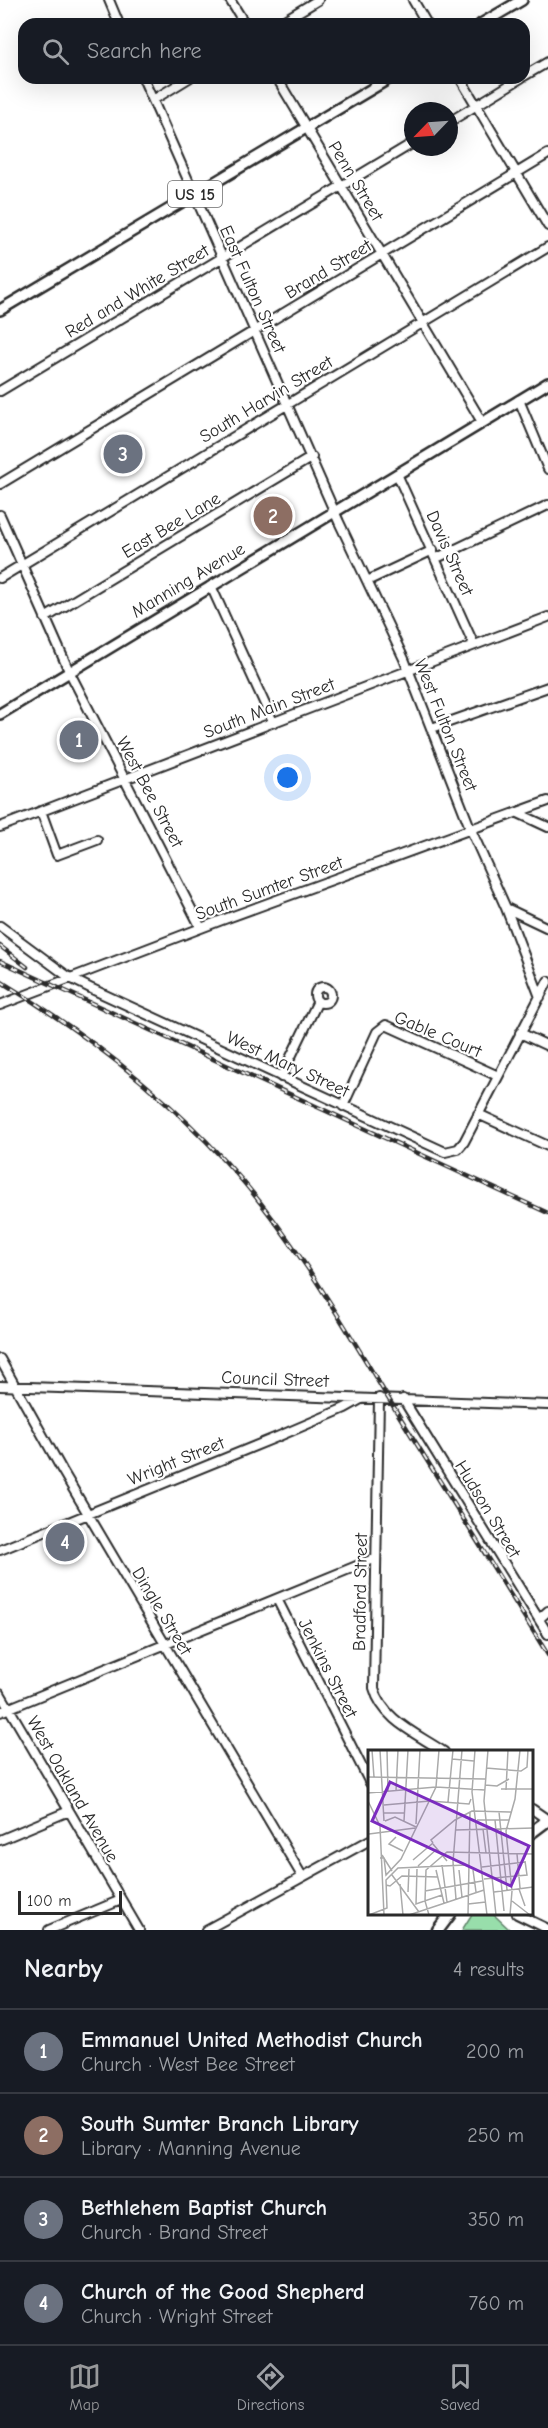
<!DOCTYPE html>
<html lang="en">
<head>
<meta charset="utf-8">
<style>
  body { margin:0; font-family:"Comic Neue",sans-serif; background:#242831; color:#f1f3f6 }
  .compass { position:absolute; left:404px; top:102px; width:54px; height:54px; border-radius:50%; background:#171b24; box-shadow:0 6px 24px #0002; rotate:245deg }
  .scale { position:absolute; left:18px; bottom:15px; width:104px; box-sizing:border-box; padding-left:6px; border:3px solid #2b2b2b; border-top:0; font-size:16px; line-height:21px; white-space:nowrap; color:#2b2b2b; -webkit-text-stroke:4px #fff; paint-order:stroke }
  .you { position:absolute; left:288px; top:778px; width:21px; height:21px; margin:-15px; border:4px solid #fff; border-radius:50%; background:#1a73e8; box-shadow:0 0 0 9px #1a73e833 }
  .badge { display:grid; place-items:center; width:39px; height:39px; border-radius:50%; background:#98999b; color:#fff; font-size:20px; font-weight:700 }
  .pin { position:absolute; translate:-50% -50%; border:3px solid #fff; box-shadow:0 2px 6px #0006 }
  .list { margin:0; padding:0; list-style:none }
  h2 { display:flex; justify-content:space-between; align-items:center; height:78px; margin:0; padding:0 24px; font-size:26px }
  h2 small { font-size:20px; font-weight:400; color:#9ea1a6 }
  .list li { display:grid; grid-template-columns:39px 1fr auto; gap:18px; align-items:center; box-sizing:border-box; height:84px; padding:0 24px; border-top:2px solid #363941 }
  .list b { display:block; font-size:22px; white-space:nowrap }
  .list p { margin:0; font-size:20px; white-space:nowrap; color:#9ea1a6 }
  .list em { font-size:20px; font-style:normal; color:#9ea1a6 }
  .icon { flex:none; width:33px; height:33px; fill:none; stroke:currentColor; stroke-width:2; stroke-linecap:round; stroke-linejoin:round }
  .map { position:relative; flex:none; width:548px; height:1930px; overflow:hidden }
  .search { position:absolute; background:#171b24; box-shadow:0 6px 24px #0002; left:18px; right:18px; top:18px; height:66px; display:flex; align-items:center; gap:15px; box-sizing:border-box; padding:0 21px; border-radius:18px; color:#9ea1a6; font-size:22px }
  .sheet { height:414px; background:#171b24 }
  nav { display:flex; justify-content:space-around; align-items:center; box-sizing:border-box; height:84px; border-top:2px solid #363941; background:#171b24; font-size:16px; color:#9ea1a6 }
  nav a { display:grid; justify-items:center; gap:3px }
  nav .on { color:#98999b }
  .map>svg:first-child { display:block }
  .green { fill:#98deab; stroke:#62846b; stroke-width:1.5 }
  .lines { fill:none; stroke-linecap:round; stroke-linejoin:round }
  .minor-casing { stroke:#2b2b2b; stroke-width:12 }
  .major-casing { stroke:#2b2b2b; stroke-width:14 }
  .highway-casing { stroke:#2b2b2b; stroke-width:15 }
  .minor { stroke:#fff; stroke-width:8 }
  .major { stroke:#fff; stroke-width:9 }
  .highway { stroke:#fff; stroke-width:10 }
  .rail-casing { stroke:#2b2b2b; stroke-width:4.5 }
  .rail { stroke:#fff; stroke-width:2; stroke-dasharray:7; stroke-linecap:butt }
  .labels { text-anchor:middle; stroke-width:4.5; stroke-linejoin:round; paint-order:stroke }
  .shield { fill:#fff; stroke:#6b6b6b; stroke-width:1.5 }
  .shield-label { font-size:16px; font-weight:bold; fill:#2b2b2b }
  .street-label { font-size:18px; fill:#2b2b2b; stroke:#fff }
  .inset-road { fill:none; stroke:#aaa; stroke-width:1.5 }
  .view { fill:#7b2cbf; fill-opacity:0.15; stroke:#7b2cbf; stroke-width:3 }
  .inset-edge { fill:none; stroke:#2b2b2b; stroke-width:3 }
</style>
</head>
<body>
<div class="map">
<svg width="548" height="1930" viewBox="0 0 548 1930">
  <rect width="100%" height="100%" fill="#fff"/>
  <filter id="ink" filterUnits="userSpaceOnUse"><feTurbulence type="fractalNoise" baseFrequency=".0167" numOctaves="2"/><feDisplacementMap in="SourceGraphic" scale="12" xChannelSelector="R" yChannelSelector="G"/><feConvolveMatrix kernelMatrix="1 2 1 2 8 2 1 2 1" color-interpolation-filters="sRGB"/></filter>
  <g filter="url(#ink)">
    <path class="green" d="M472 1914H493L510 1930H462Z"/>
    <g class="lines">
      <g class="minor-casing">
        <path id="minor" d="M109 0 119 24
          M230 0 245 24
          M413 0 427 24
          M278 24 318 0
          M524 76 548 62
          M143 78 339 522 404 659 471 830 506 908 548 928
          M277 78 482 422
          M460 78 548 226
          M153 100 189 78
          M449 122 521 78
          M0 391 413 143
          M519 400 548 469
          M397 474 474 645
          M0 484 548 154
          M0 515 69 671 201 928
          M437 558 548 505
          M0 578 548 247
          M367 581 433 550
          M211 586 273 722
          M45 618 312 457
          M432 728 548 687
          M41 811 57 855 97 840
          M518 813 548 827
          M0 827 548 617
          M506 908 540 997
          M0 926 70 978 92 989 445 1152 458 1149 464 1142 548 981
          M315 995a8 8 0 1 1 16 0a8 8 0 1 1-16 0Z
          M0 1005 222 920 548 801
          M520 1033 548 1046
          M281 1077 318 1001
          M343 1106 377 1032 386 1025 498 1076
          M478 1114 548 1146
          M0 1359 62 1470 302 1876
          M0 1386 548 1405
          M379 1398 374 1688C383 1721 418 1734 444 1752
          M403 1399 548 1634
          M0 1550 277 1437 345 1408 361 1399
          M277 1599 370 1783
          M539 1619 548 1611
          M0 1693 139 1930
          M0 1712 376 1558
          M532 1809 548 1820
          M0 1840 69 1811
          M517 1914 548 1929
          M49 1930 121 1900
          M206 1930 370 1840"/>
      </g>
      <g class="major-casing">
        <path id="major" d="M481 24 522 0
          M0 310 390 78
          M0 714 548 383"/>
      </g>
      <g class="highway-casing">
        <path id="highway" d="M532 1832 548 1820
          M438 1930 450 1914"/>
      </g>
      <use href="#minor" class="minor"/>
      <use href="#major" class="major"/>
      <use href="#highway" class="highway"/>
      <g class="rail-casing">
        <path id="rail" d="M0 946 27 967
          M0 961 548 1213
          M0 981C82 1031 161 1091 226 1162 289 1231 337 1313 385 1393 439 1480 494 1567 548 1655"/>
      </g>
      <use href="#rail" class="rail"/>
    </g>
  </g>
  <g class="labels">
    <rect class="shield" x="168" y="181" width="54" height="26" rx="4.5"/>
    <g class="shield-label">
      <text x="195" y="200">US 15</text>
    </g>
    <g class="street-label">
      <text transform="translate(356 181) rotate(59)" y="6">Penn Street</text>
      <text transform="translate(328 269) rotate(-31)" y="6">Brand Street</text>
      <text transform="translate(253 289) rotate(66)" y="6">East Fulton Street</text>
      <text transform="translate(137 291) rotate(-31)" y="6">Red and White Street</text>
      <text transform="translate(266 399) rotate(-31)" y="6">South Harvin Street</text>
      <text transform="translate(171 525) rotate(-31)" y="6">East Bee Lane</text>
      <text transform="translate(450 553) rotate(66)" y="6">Davis Street</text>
      <text transform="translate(188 580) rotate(-31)" y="6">Manning Avenue</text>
      <text transform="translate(269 708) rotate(-21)" y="6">South Main Street</text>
      <text transform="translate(446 725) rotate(68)" y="6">West Fulton Street</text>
      <text transform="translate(150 792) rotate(62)" y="6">West Bee Street</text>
      <text transform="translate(269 888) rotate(-20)" y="6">South Sumter Street</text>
      <text transform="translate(438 1034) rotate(23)" y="6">Gable Court</text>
      <text transform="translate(288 1064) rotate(25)" y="6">West Mary Street</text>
      <text transform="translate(275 1379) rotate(2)" y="6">Council Street</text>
      <text transform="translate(176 1461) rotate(-22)" y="6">Wright Street</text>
      <text transform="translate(488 1509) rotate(59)" y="6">Hudson Street</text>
      <text transform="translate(360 1592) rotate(-89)" y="6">Bradford Street</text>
      <text transform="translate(162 1611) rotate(59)" y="6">Dingle Street</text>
      <text transform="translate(328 1668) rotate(63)" y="6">Jenkins Street</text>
      <text transform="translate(73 1789) rotate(60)" y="6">West Oakland Avenue</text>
    </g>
  </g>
  <g transform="translate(368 1750)">
    <rect width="165" height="165" fill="#fff"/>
    <path class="inset-road" d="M4 0 6 27M12 0 16 71M19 0 20 41M107 0 104 42 119 165M120 0 116 51 128 165M84 9 106 11M118 18 153 21 159 17 160 0M0 27 117 29M117 35 129 36 141 29M133 39H165M138 40 140 0M28 41 30 0M0 43 68 37 117 40M0 51 12 76 16 165M80 52 85 0M16 55 62 51 101 54 103 49M131 62 139 140M16 63H37M109 70H141M127 70 136 161M17 71 27 67 48 77M36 71 40 0M48 74 52 0M115 79 118 103M87 80 165 78M1 84 47 78M28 87 21 94 35 101M65 93 63 90 87 70 104 61 143 62M65 94 79 111M149 104 152 138M14 105 24 121M12 108H16L18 125 33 109 68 37 71 0M45 110 65 93M74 115 79 152M50 116 69 99M114 117 157 112M49 119 48 154 74 145M68 120 76 153M91 120 94 147M105 120 108 142M24 125 51 162M116 129 159 125 157 111M32 134 35 165M18 135 22 136 34 126 70 127M151 139 157 156M57 141 114 131M40 142 41 119M126 142 165 137M88 149 85 112 94 0M144 151 162 165M100 154 118 152M1 165 19 158 18 130 30 118 98 115M41 165 116 140M61 165 57 151 58 120 79 102 165 104M100 165 102 62M142 165 144 141 138 81 147 49 152 0"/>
    <path class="view" d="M22 32 161 96 143 136 4 71Z"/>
    <rect width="165" height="165" class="inset-edge"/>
  </g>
</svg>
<svg class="compass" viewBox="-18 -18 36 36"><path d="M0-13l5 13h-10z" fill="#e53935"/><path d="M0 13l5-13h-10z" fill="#9ea1a6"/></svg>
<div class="scale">100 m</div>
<div class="you"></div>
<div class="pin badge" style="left:79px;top:740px;background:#6b7280">1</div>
<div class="pin badge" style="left:273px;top:516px;background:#8d6e63">2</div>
<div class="pin badge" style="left:123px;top:454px;background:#6b7280">3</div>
<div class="pin badge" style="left:65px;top:1542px;background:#6b7280">4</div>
<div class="search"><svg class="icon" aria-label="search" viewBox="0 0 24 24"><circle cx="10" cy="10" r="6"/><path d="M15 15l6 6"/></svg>Search here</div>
</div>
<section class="sheet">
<h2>Nearby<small>4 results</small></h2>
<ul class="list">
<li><span class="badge" style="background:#6b7280">1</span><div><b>Emmanuel United Methodist Church</b><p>Church · West Bee Street</p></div><em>200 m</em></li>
<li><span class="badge" style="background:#8d6e63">2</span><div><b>South Sumter Branch Library</b><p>Library · Manning Avenue</p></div><em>250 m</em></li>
<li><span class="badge" style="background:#6b7280">3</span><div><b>Bethlehem Baptist Church</b><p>Church · Brand Street</p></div><em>350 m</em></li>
<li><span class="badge" style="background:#6b7280">4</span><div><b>Church of the Good Shepherd</b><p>Church · Wright Street</p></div><em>760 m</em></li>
</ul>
</section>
<nav>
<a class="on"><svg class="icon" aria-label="map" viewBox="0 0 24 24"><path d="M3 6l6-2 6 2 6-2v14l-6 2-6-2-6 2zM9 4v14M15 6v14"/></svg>Map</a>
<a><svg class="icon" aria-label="directions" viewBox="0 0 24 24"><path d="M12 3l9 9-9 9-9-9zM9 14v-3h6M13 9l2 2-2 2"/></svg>Directions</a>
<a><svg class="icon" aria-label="saved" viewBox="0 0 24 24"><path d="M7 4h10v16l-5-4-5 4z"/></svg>Saved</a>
</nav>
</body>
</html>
